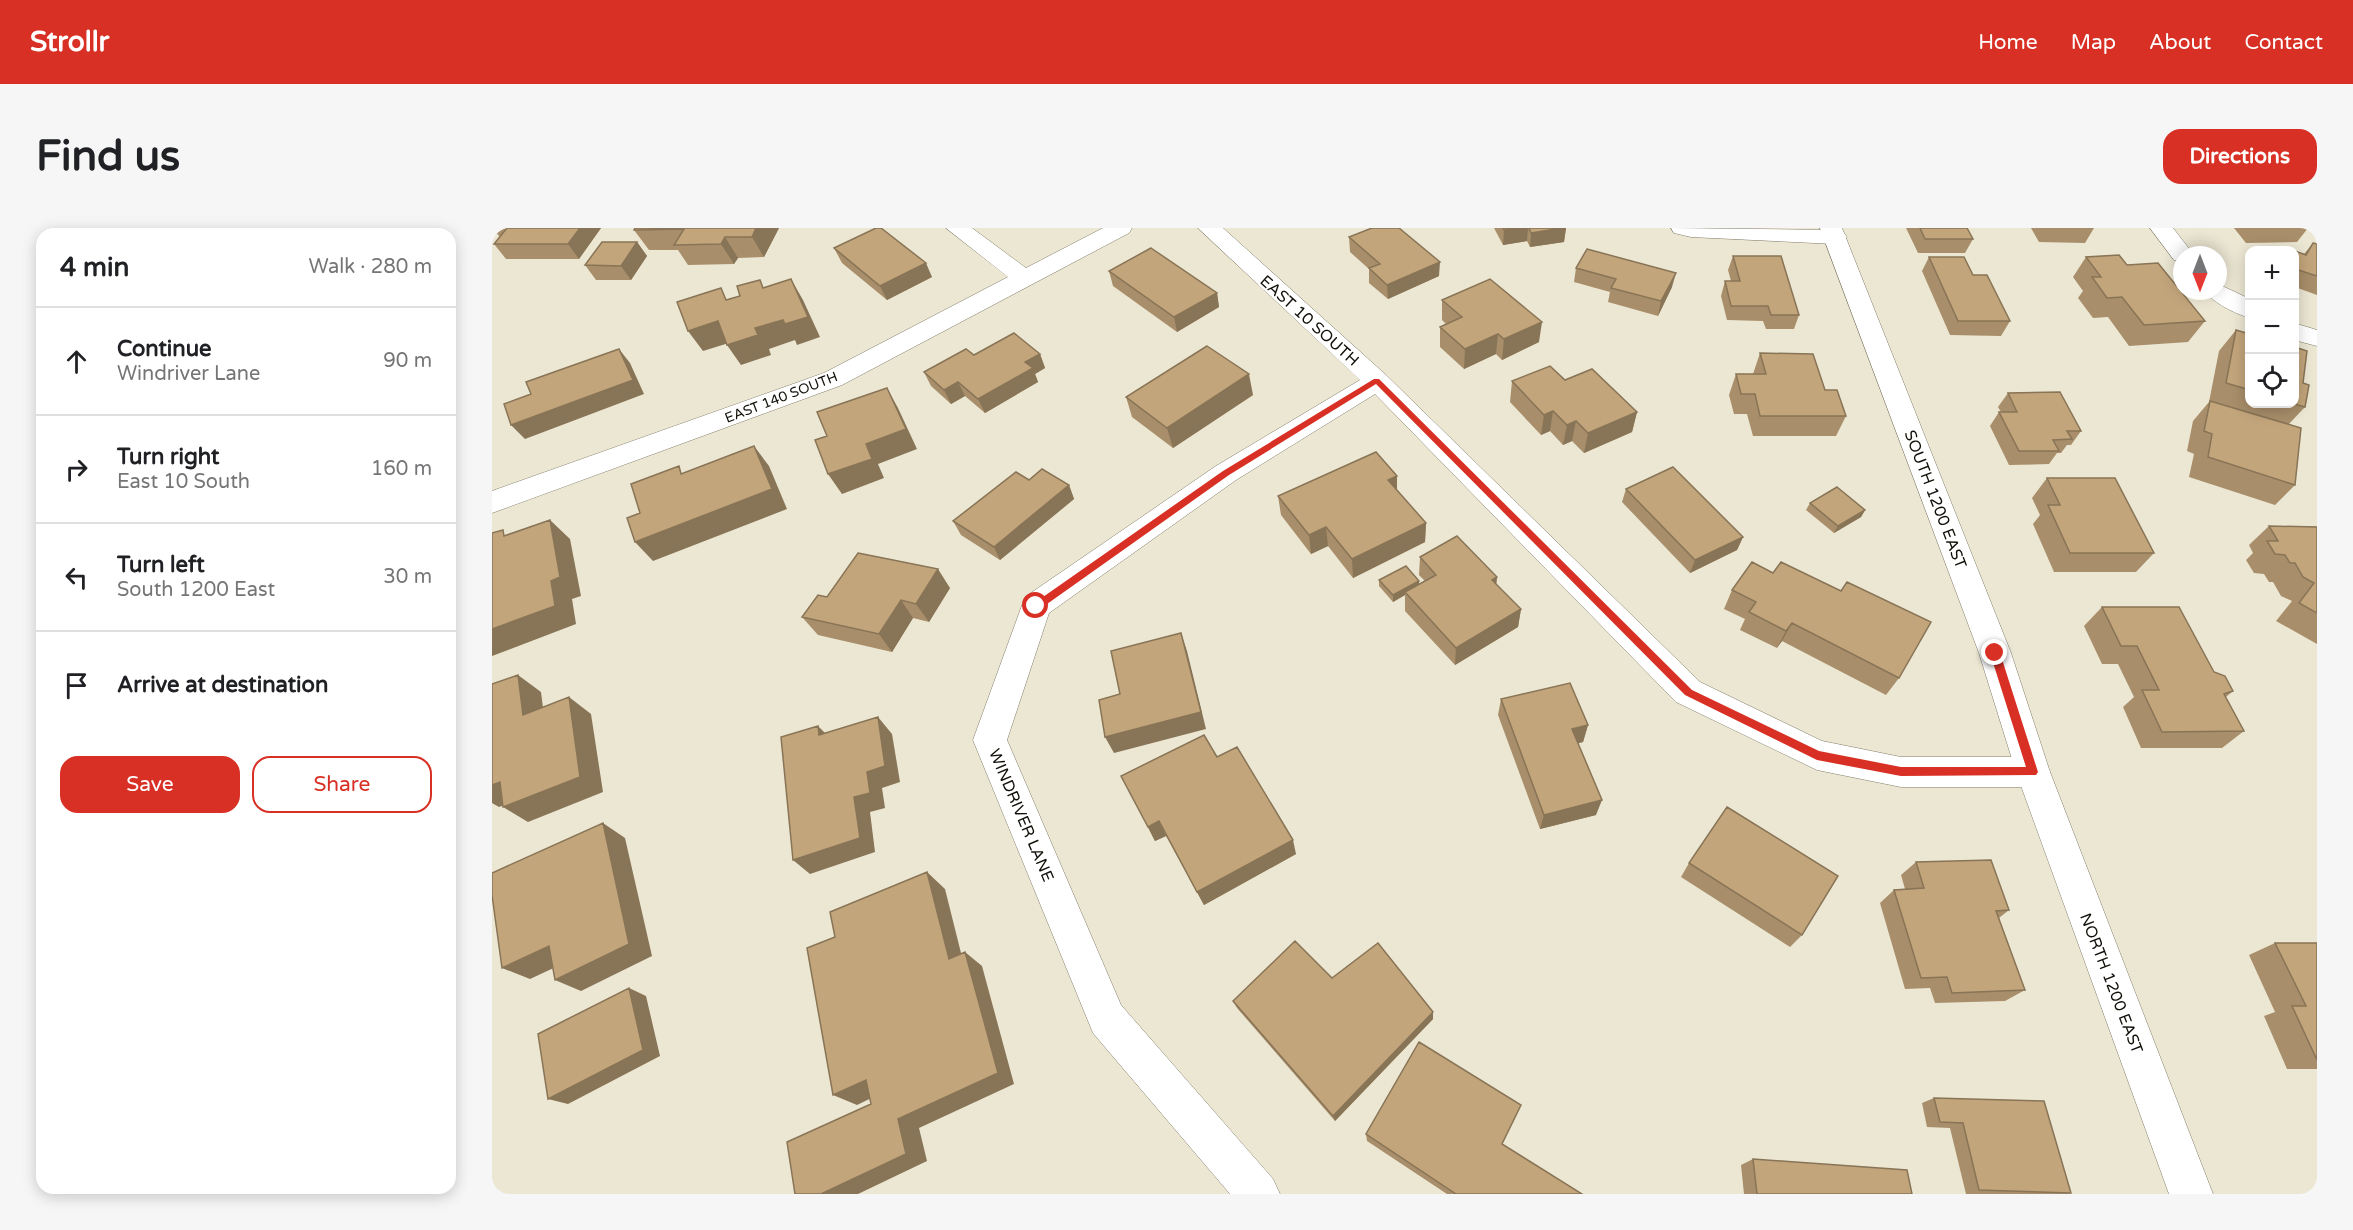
<!DOCTYPE html>
<html lang="en">
<head>
<meta charset="utf-8">
<style>
  body { margin:0; font-family:"Varela Round",sans-serif; background:#f6f6f6; color:#202124 }
  .controls { position:absolute; right:18px; top:18px; display:grid; overflow:hidden; border-radius:12px; box-shadow:0 3px 15px #0003 }
  .controls button { width:54px; height:54px; display:grid; place-items:center; padding:0; border:0; border-bottom:2px solid #e0e0e0; background:#fff; color:#202124; font:30px sans-serif }
  .compass { position:absolute; left:1681px; top:18px; width:54px; height:54px; border-radius:50%; background:#fff; box-shadow:0 3px 15px #0003; rotate:180deg }
  .stop { position:absolute; width:18px; height:18px; margin:-14px; border:4px solid #d93025; border-radius:50%; background:#fff }
  .stop.end { background:#d93025; border-color:#fff; box-shadow:0 2px 6px #0008 }
  .list { margin:0; padding:0; list-style:none }
  h2 { display:flex; justify-content:space-between; align-items:center; height:78px; margin:0; padding:0 24px; font-size:26px }
  h2 small { font-size:20px; font-weight:400; color:#757577 }
  .list li { display:grid; grid-template-columns:39px 1fr auto; gap:18px; align-items:center; box-sizing:border-box; height:108px; padding:0 24px; border-top:2px solid #e0e0e0 }
  .list b { display:block; font-size:22px; white-space:nowrap }
  .list p { margin:0; font-size:20px; white-space:nowrap; color:#757577 }
  .list em { font-size:20px; font-style:normal; color:#757577 }
  .actions { display:flex; gap:12px; padding:18px 24px }
  .actions a { flex:1; padding:14px 0; border:2px solid #d93025; border-radius:18px; text-align:center; font-size:21px; color:#d93025 }
  .actions .main { background:#d93025; color:#fff }
  .icon { flex:none; width:33px; height:33px; fill:none; stroke:currentColor; stroke-width:2; stroke-linecap:round; stroke-linejoin:round }
  .map { position:relative; flex:none; width:1825px; height:966px; overflow:hidden; border-radius:18px }
  header { display:flex; align-items:center; gap:36px; box-sizing:border-box; height:84px; padding:0 30px; background:#d93025; color:#fff }
  header strong { font-size:28px }
  nav { display:flex; gap:33px; margin-inline-start:auto; font-size:21px }
  .intro { display:flex; align-items:center; justify-content:space-between; box-sizing:border-box; height:144px; padding:0 36px }
  h1 { margin:0; font-size:42px }
  .button { padding:15px 27px; border-radius:18px; background:#d93025; color:#fff; font-size:21px; font-weight:700 }
  main { display:flex; gap:36px; padding:0 36px }
  aside { flex:1; background:#fff; border-radius:18px; box-shadow:0 3px 15px #0003 }
  .map>svg:first-child { display:block }
  .lines { fill:none; stroke-linecap:round; stroke-linejoin:round }
  .minor-casing { stroke:#827d6b; stroke-width:1 }
  .tertiary-casing { stroke:#827d6b; stroke-width:1 }
  .minor { fill:#fff; fill-rule:evenodd }
  .tertiary { fill:#fff; fill-rule:evenodd }
  .wall { fill:#a88e6a }
  .shaded-wall { fill:#887456 }
  .building { fill:#c3a57b; stroke:#887456; stroke-width:1.5 }
  .route { fill:#d93025 }
  .labels { text-anchor:middle; stroke-width:4.5; stroke-linejoin:round; paint-order:stroke }
  .far-street-label { font-size:14px; fill:#110f08; stroke:#fff }
  .street-label { font-size:16px; fill:#110f08; stroke:#fff }
</style>
</head>
<body>
<header>
<strong>Strollr</strong>
<nav><a>Home</a><a>Map</a><a>About</a><a>Contact</a></nav>
</header>
<div class="intro"><h1>Find us</h1><a class="button">Directions</a></div>
<main>
<aside>
<h2>4 min<small>Walk · 280 m</small></h2>
<ul class="list">
<li><svg class="icon" aria-label="ahead" viewBox="0 0 24 24"><path d="M12 20V5M6 11l6-6 6 6"/></svg><div><b>Continue</b><p>Windriver Lane</p></div><em>90 m</em></li>
<li><svg class="icon" aria-label="right" viewBox="0 0 24 24"><path d="M7 20v-9h11M14 6l5 5-5 5"/></svg><div><b>Turn right</b><p>East 10 South</p></div><em>160 m</em></li>
<li><svg class="icon" aria-label="left" viewBox="0 0 24 24"><path d="M17 20v-9H6M10 6l-5 5 5 5"/></svg><div><b>Turn left</b><p>South 1200 East</p></div><em>30 m</em></li>
<li><svg class="icon" aria-label="arrive" viewBox="0 0 24 24"><path d="M6 21V4h12l-3 4 3 4H6"/></svg><div><b>Arrive at destination</b></div></li>
</ul>
<div class="actions"><a class="main">Save</a><a>Share</a></div>
</aside>
<div class="map">
<svg width="1825" height="966" viewBox="0 0 1825 966">
  <rect width="100%" height="100%" fill="#ece7d3"/>
  <g class="lines">
    <g class="minor-casing">
      <path id="minor" d="M454 0H480L534 40 611 0H640L637 5 350 157 0 285V263L332 145 516 49Z
        M706 0H731L894 147 1208 454 1330 513 1409 529H1541L1553 533 1558 544 1553 555 1541 559H1409L1325 542 1184 474 883 166 744 252 557 385 515 512 629 777 781 951 788 966H738L601 805 481 512 533 369 724 238 868 152Z
        M1179 0 1343 2 1351 4 1355 9 1351 14 1343 16 1199 9 1182 5Z
        M1658 0H1681L1702 27H1690V34L1682 32Z
        M1726 56 1758 71V90C1744 86 1721 75 1713 63H1726Z
        M1802 95 1825 102V118L1802 112Z"/>
    </g>
    <g class="tertiary-casing">
      <path id="tertiary" d="M1328 0H1350L1519 425 1558 544 1721 966H1677L1524 544 1487 425Z"/>
    </g>
    <use href="#minor" class="minor"/>
    <use href="#tertiary" class="tertiary"/>
  </g>
  <path class="wall" d="M0 0H109L87 31H14L2 16 8 9Z
    M287 0 272 29 246 30 242 36 196 37 186 22H157L142 2Z
    M1002 0H1074L1072 14 1038 19 1035 13 1011 17Z
    M1414 0H1475L1481 11 1473 25H1426Z
    M1539 0H1602L1593 15 1547 14Z
    M1742 0H1816L1805 14 1754 15Z
    M857 9 947 48 896 71 877 55V41L858 24Z
    M145 14 155 28 139 52H104L93 37Z
    M1821 15 1825 16V67L1803 59V23L1812 26Z
    M342 20 440 49 395 72 350 35Z
    M1241 28 1307 87 1302 101H1274L1271 93 1235 92 1229 68 1233 53H1239L1236 42Z
    M1437 29 1481 47 1518 93 1509 108 1458 107 1430 43Z
    M1594 29 1635 37 1713 93 1696 114 1637 118 1616 89 1601 90 1586 70 1591 63 1581 49Z
    M1084 40 1180 59 1166 88 1116 74 1118 64 1082 54Z
    M617 43 725 65 727 79 685 104 621 58Z
    M950 72 1047 114 1010 132 1004 126 972 141 948 119V99L954 96 950 92Z
    M1744 102 1758 106V176H1803L1811 155 1813 179 1796 197 1803 257 1783 277 1697 249 1702 226 1695 223 1701 193 1717 174 1727 123Z
    M1268 125 1333 162 1354 188 1344 208H1261L1255 186H1242L1237 167 1244 146H1261Z
    M548 126 553 140 543 146 546 154 493 185 473 168 459 176 439 158 432 144 482 127Z
    M1073 152 1145 184 1140 204 1092 225 1080 213 1071 217 1058 203 1049 207 1018 174 1020 153Z
    M1516 165 1589 203 1579 217H1575L1569 225H1565L1557 236 1517 237 1498 198 1507 184H1509L1506 179Z
    M761 167 681 220 640 189 634 169Z
    M905 248V263L934 295 933 314 861 350 836 318 819 326 789 287 786 268Z
    M1555 250 1662 325 1644 344H1562L1541 296 1548 287 1540 270Z
    M537 252 577 257 582 271 508 332 469 307 461 293Z
    M1134 261 1251 309 1245 322 1198 345 1130 274Z
    M1318 275 1373 282 1369 289 1342 305 1314 282Z
    M1777 298 1825 299V416L1784 393 1800 373 1789 368 1781 354H1777L1772 346 1762 345 1754 332 1761 325 1757 317Z
    M928 329 1005 349 1004 357 1029 381 1026 399 963 437 913 383V367L901 374 887 358V352L927 353V356L933 353 927 347Z
    M458 360 437 394 421 390 400 424 326 407 310 389 335 369Z
    M1240 362 1407 450 1394 467 1290 413 1285 420 1248 402 1253 391 1232 381Z
    M1610 379 1722 444 1741 463 1734 469 1752 503 1730 520H1649L1631 479 1642 469 1626 436H1610L1592 398Z
    M1009 471 1096 497 1091 514 1086 515 1104 587 1048 601 1006 487Z
    M725 529 804 626 712 677 674 608 663 613 629 548Z
    M1424 634 1517 682 1507 690 1533 762 1513 773 1443 775 1438 760 1413 761 1388 675 1402 662 1413 661 1409 647Z
    M1197 635 1310 707 1298 719 1189 649Z
    M1783 715H1825V841H1795L1772 788 1783 784 1757 727Z
    M840 750 941 791 843 893 745 780 741 773Z
    M1442 870 1579 965 1575 966H1474L1458 900 1435 899 1430 875Z
    M874 906 1010 916 1090 966H955L875 913Z
    M1261 931 1420 966H1252L1249 937Z"/>
  <path class="shaded-wall" d="M88 0H109L87 31 76 16Z
    M264 0H287L272 29 260 9Z
    M1027 0H1036L1035 13 1011 17 1012 2Z
    M1070 0H1074L1072 14 1038 19 1039 5Z
    M233 9 246 30 242 36 229 16Z
    M145 14 155 28 139 52 129 38Z
    M948 34 947 48 896 71 895 57Z
    M434 35 440 49 395 72 388 58Z
    M1184 45 1180 59 1166 88 1169 73Z
    M299 51 311 72 328 109 305 117 303 112 277 121 279 127 249 137 235 117 263 100Z
    M725 65 727 79 685 104 682 89Z
    M226 93 240 114 211 123 196 103Z
    M1050 94 1047 114 1010 132 1012 111Z
    M1006 106 1004 126 972 141 973 121Z
    M127 121 138 135 152 166 33 211 19 197Z
    M548 126 553 140 543 146 546 154 493 185 486 171 533 134Z
    M757 146 761 167 681 220 675 200Z
    M466 154 473 168 459 176 452 162Z
    M395 160 406 180 425 221 386 236 392 250 350 266 336 246 374 216Z
    M1061 183 1058 203 1049 207 1052 187Z
    M1145 184 1140 204 1092 225 1096 205Z
    M1084 193 1080 213 1071 217 1075 197Z
    M262 218 277 238 295 281 161 333 143 314Z
    M905 248V268L896 252Z
    M577 257 582 271 508 332 502 319Z
    M1373 282 1369 289 1342 305 1346 298Z
    M58 292 78 311 89 368 80 371 84 396 0 428V401L59 353Z
    M934 295 933 314 861 350 860 331Z
    M834 299 836 318 819 326 817 307Z
    M1251 309 1245 322 1198 345 1203 332Z
    M446 341 458 360 437 394 424 376Z
    M1005 349 1003 367 1000 352Z
    M927 353V360L913 364V367L901 374V367Z
    M409 372 421 390 400 424 387 406Z
    M1029 381 1026 399 963 437 964 420Z
    M1300 395 1290 413 1285 420 1294 403Z
    M689 405 695 423 714 501 622 525 613 509Z
    M26 447 49 464 54 503 31 487Z
    M77 469 99 486 111 564 36 594 11 579Z
    M386 489 400 506 408 554 390 560 393 580 378 584 383 624 318 646 301 632 375 544Z
    M1096 497 1091 514 1076 518 1080 501Z
    M326 498 342 514 327 507Z
    M8 554 33 569 7 579 0 575V557Z
    M1110 572 1104 587 1048 601 1052 587Z
    M667 593 674 608 663 613 656 599Z
    M111 595 133 610 160 728 89 763 63 752Z
    M801 612 804 626 712 677 705 664Z
    M435 644 453 661 474 745 457 731Z
    M57 718 83 730 38 751 10 740Z
    M473 724 490 738 522 856 427 900 435 933 366 966H329L406 891Z
    M137 760 154 768 168 828 76 876 56 871Z
    M941 784V791L843 893 841 888Z
    M374 852 396 862 365 877 341 867Z"/>
  <path class="building" d="M15 0H88L76 16H2Z
    M143 0H264L260 9H233L229 16 182 17 192 1 142 2Z
    M384 0H389L434 35 388 58 342 20Z
    M880 0H907L948 34 895 57 877 40 888 36 857 9Z
    M1011 0H1027L1012 2Z
    M1037 0H1070L1039 5Z
    M1428 0H1475L1481 11H1433Z
    M110 14H145L129 38 93 37Z
    M1821 15 1825 16V48L1803 41V23L1814 27Z
    M659 20 725 65 682 89 617 43Z
    M1095 21 1184 45 1169 73 1119 60 1124 51 1084 40Z
    M1627 27 1635 37 1666 35 1713 93 1652 97 1630 69 1615 70 1600 49H1609L1594 29Z
    M1241 28H1289L1307 87H1279L1276 78H1239L1233 53H1248Z
    M1437 29H1472L1481 47H1495L1518 93H1466Z
    M299 51 316 89 293 96 291 92 263 100 266 107 235 117 226 93 196 103 185 74 229 60 234 72 248 68 245 58 268 52 271 60Z
    M998 51 1050 94 1012 111 1006 106 973 121 948 99 970 89 950 72Z
    M1744 102 1758 106V162L1734 155Z
    M522 105 548 126 533 134 541 140 486 171 466 154 452 162 432 144 474 121 482 127Z
    M715 118 757 146 675 200 634 169Z
    M1803 119 1815 123 1811 155 1817 157 1813 179 1802 176Z
    M127 121 141 152 19 197 12 176 39 166 34 154Z
    M1268 125 1321 126 1333 162H1345L1354 188H1268L1263 166H1249L1244 146H1274Z
    M1058 138 1073 152 1100 141 1145 184 1096 205 1084 193 1075 197 1061 183 1052 187 1020 153Z
    M395 160 414 201 374 216 380 231 336 246 323 212 335 208 325 184Z
    M1568 164 1589 203H1575L1580 211 1561 212 1567 223H1527L1507 184H1525L1516 165Z
    M1718 173 1809 200 1803 257 1716 229 1720 206 1712 203Z
    M262 218 280 261 143 314 135 290 148 285 139 256 187 238 189 246Z
    M884 224 905 248 896 252 934 295 860 331 834 299 817 307 786 268Z
    M1181 239 1251 309 1203 332 1134 261Z
    M550 241 577 257 502 319 461 293 524 244 537 252Z
    M1555 250H1623L1662 325H1578L1556 277H1568Z
    M1345 259 1373 282 1346 298 1318 275Z
    M58 292 68 349 59 353 63 378 0 401V305L11 302 12 308Z
    M1777 298 1825 299V385L1807 375 1822 355 1811 349 1803 335H1798L1793 327 1783 326 1775 313H1786Z
    M965 308 1005 349 1000 352 1029 381 964 420 913 364 944 347 928 329Z
    M366 325 446 341 424 376 409 372 387 406 310 389 326 367 335 369Z
    M1260 334 1281 345 1289 334 1349 363 1355 354 1439 394 1407 450 1300 395 1294 403 1257 384 1264 374 1240 362Z
    M914 338 927 353 901 367 887 352Z
    M1610 379H1687L1722 444 1733 448 1741 463 1732 466 1752 503 1670 504 1650 462H1667L1645 418H1629Z
    M689 405 709 484 613 509 607 472 628 466 619 423Z
    M26 447 31 487 77 469 88 549 11 579 8 554 0 557V456Z
    M1078 455 1096 497 1080 501 1110 572 1052 587 1009 471Z
    M386 489 393 538 375 544 378 565 362 569 368 610 301 632 289 509 326 498 327 507Z
    M712 507 725 529 745 519 801 612 705 664 667 593 656 599 629 548Z
    M1235 579 1346 648 1310 707 1197 635Z
    M111 595 137 716 63 752 57 718 10 740 0 667V645Z
    M1499 632 1517 682 1504 683 1533 762 1460 765 1455 749 1429 750 1402 662 1432 660 1424 634Z
    M435 644 457 731 473 724 506 845 406 891 414 926 329 966H303L295 914 379 876 374 852 341 867 315 720 343 709 338 684Z
    M803 713 840 750 886 715 941 784 841 888 741 773Z
    M1783 715H1825V832L1800 778H1814Z
    M137 760 151 822 56 871 46 806Z
    M927 814 1029 877 1010 916 1090 966H964L874 906Z
    M1442 870 1552 873 1579 965 1487 962 1471 895 1448 894Z
    M1261 931 1415 942 1420 966H1265Z"/>
  <path class="route" d="M882 151H887L1200 462 1327 523 1409 539H1534L1498 425 1503 421 1508 425 1546 544 1544 547 1409 548 1325 532 1193 467 884 156 737 247 548 381H541V376L731 243Z"/>
  <g class="labels">
    <g class="far-street-label">
      <text transform="translate(289 169) rotate(-21)" y="5">EAST 140 SOUTH</text>
    </g>
    <g class="street-label">
      <text transform="translate(818 92) rotate(42)" y="6">EAST 10 SOUTH</text>
      <text transform="translate(1444 271) rotate(69)" y="6">SOUTH 1200 EAST</text>
      <text transform="translate(530 587) rotate(67)" y="6">WINDRIVER LANE</text>
      <text transform="translate(1620 755) rotate(69)" y="6">NORTH 1200 EAST</text>
    </g>
  </g>
</svg>
<div class="controls">
<button>+</button>
<button>−</button>
<button><svg class="icon" aria-label="locate" viewBox="0 0 24 24"><circle cx="12" cy="12" r="6"/><path d="M12 2v4M12 18v4M2 12h4M18 12h4"/></svg></button>
</div>
<svg class="compass" viewBox="-18 -18 36 36"><path d="M0-13l5 13h-10z" fill="#e53935"/><path d="M0 13l5-13h-10z" fill="#757577"/></svg>
<div class="stop" style="left:544px;top:378px"></div>
<div class="stop end" style="left:1503px;top:425px"></div>
</div>
</main>
</body>
</html>
